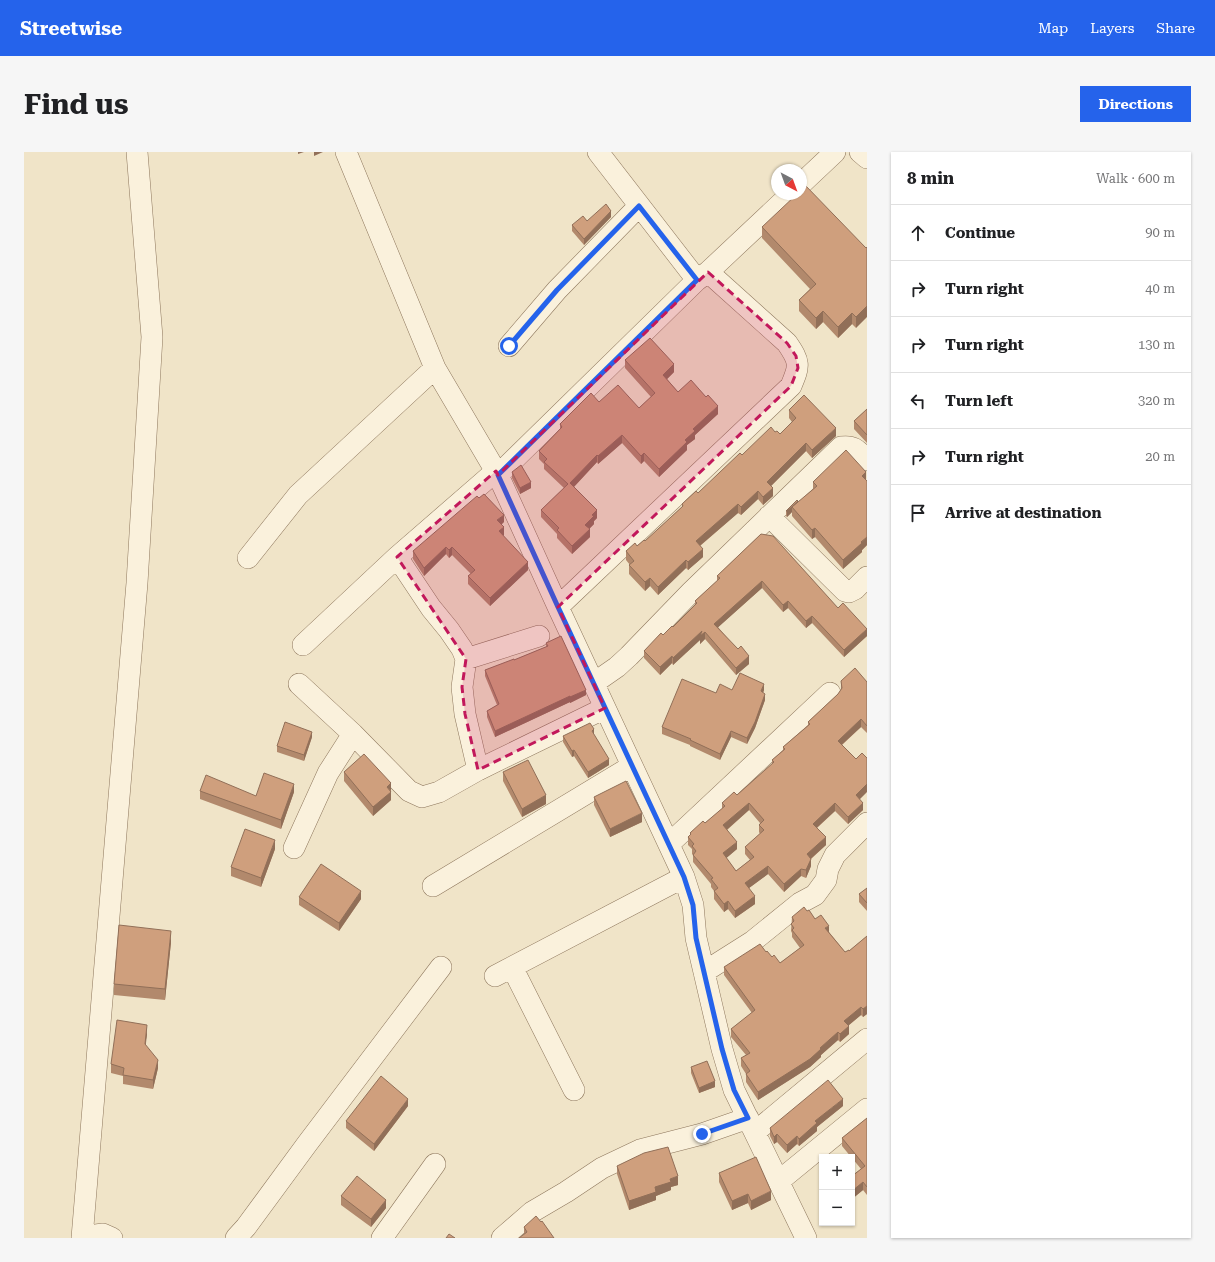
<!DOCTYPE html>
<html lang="en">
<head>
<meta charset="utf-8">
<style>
  body { margin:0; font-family:"Roboto Serif",serif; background:#f6f6f6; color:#202124 }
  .controls { position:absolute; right:12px; bottom:12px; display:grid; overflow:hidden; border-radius:0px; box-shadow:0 1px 3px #0004 }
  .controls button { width:36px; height:36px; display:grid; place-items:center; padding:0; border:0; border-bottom:1px solid #e0e0e0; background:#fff; color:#202124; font:20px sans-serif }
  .compass { position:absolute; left:747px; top:12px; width:36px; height:36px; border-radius:50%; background:#fff; box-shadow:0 1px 3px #0004; rotate:139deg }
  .stop { position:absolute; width:12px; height:12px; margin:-9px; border:3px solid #2563eb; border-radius:50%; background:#fff }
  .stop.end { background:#2563eb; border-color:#fff; box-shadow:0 1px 4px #0008 }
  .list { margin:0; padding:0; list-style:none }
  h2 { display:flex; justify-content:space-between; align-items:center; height:52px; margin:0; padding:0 16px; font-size:17px }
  h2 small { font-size:13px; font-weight:400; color:#757577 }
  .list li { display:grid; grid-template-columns:26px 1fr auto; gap:12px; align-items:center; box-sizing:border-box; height:56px; padding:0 16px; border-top:1px solid #e0e0e0 }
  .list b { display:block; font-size:15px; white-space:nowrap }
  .list em { font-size:13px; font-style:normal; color:#757577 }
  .icon { flex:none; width:22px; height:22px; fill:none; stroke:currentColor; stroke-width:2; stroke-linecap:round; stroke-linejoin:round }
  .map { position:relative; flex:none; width:843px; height:1086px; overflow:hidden; border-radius:0px }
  header { display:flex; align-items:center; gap:24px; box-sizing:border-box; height:56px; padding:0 20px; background:#2563eb; color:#fff }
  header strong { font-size:19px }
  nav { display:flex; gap:22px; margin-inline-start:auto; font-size:14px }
  .intro { display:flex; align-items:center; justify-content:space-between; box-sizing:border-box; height:96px; padding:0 24px }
  h1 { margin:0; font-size:28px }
  .button { padding:10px 18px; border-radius:0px; background:#2563eb; color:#fff; font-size:14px; font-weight:700 }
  main { display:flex; gap:24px; padding:0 24px }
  aside { flex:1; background:#fff; border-radius:0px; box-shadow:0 1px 3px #0004 }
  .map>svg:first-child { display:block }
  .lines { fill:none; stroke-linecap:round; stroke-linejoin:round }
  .minor-casing { stroke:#8d765c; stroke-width:22 }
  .minor { stroke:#faf1dc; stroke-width:21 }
  .wall { fill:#b2896c; fill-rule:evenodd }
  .shaded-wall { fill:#916f58 }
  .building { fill:#cf9f7d; stroke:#916f58; fill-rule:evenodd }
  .route { stroke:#2563eb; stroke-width:5 }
  .marked { fill:#c2185b; fill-opacity:0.2; stroke:#c2185b; stroke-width:3; stroke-dasharray:8 5; stroke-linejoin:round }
</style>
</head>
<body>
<header>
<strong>Streetwise</strong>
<nav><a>Map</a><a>Layers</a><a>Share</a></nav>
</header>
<div class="intro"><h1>Find us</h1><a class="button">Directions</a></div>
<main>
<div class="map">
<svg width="843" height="1086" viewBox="0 0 843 1086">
  <rect width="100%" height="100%" fill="#f0e4c8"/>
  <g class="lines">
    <g class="minor-casing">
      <path id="minor" d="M322 0 411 216 474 323 534 455 660 725 669 753 672 786 680 820 698 897 710 938 782 1086
        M574 0 673 128
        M836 0 843 6
        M777 32 811 0
        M485 194 533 138 615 54
        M474 323 673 128 684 120 767 42
        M745 364 821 439 825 440 831 437 843 425
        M224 406 274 343 411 216
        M534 455 767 234C776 213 776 210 763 191L684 120
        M279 493 373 405
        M442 507 515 484
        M570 531 593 515 605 504 667 440 817 295C831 293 834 299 843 308
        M275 532 329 582
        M454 618 441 562 438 535 442 507 438 497 425 478 407 456 373 405 472 319
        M645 692 806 541
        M270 696 304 621 329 582 385 639 398 645 415 640 454 618 581 556
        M409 734 608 614
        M488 815 550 938
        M680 820 729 789 776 751 791 743 802 728 804 717 811 703 843 671
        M471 824 660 725
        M731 980 843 887
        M755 1029 843 957
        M58 1085 79 1082 88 1086
        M58 1086 113 431 128 185 113 0
        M212 1086 222 1075 283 992 417 815
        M358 1086 411 1012
        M478 1086 508 1060 542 1040 578 1016 616 998 678 982 724 966"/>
    </g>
    <use href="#minor" class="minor"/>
  </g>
  <path class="wall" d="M587 65 560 93 548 79V73L563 69Z
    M738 75 842 96 832 176 828 172 814 186 799 170 792 177 775 159V148L786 137 738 86Z
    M601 208 650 220 643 227 654 240 694 262 671 283V287L663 293V298L635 325 620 309 617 312 598 291 574 312 573 310 550 335 573 366 570 369V372L565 377 566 385 548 402 533 386V382L517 365V358L540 336 520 317V312L515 307V299L536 278V272L575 250 615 256 627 245 601 216Z
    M843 257V291L830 277V269Z
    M765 258 812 284 788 306 782 299 747 334 749 344 739 353 734 347 717 363 714 361 676 394 679 405 664 418 662 416 634 443 626 434 621 439 605 422V413H606L602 408V399L621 389 658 355V352L674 341 718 303 751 280 756 282 768 270 765 266Z
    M488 320 507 336 496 342 488 326Z
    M842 328 843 329V393L838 398V400L819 417 791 385 788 387 768 364V360L763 365 762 364V359L774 351 789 337V330Z
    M480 370 477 373 480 383 479 384 504 418 466 454 444 432V424L447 422 428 403 425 406 422 402 400 424 389 407V399Z
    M737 382 843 484 820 505 788 471 782 476 764 456 759 460 738 436 694 475 725 512 712 523 681 487 676 492V488L649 513 648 511 636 523 620 506V499L649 475 671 453V449L693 429V424Z
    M522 491 562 543 546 551V550L471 585 463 565V559L473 553 461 524V518L490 508 522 495Z
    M817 529 843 530V581L837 575 818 593 839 658 824 672 811 659 793 676 802 693 787 707V714L782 726 777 724 760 740 744 722 725 736 731 752 711 766 704 757 700 760 690 747V739L687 735V732L669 710V703L668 702V697L664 693V685L666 683V681L681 671 698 657V651L713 643 748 612V608L759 598V595L784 573V570L814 542 817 538ZM725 658 736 671 735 673V680L736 682 721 695V702L726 708 712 719 702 706 713 697 703 678Z
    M708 538H740L739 541 741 548 731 576 723 592 707 585 696 608 666 594V593L638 582V575L692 541Z
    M570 583 585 613 564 626 550 604 548 605 539 590V584Z
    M288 585 280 609 253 600V594Z
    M320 620 367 631V648L349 664 320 629Z
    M479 620 522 652 498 665 479 629Z
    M176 639 232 644 270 640 257 677 176 647Z
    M570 645 618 670 586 685 570 653Z
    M251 697 237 735 207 724V715Z
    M843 736V759L835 750V742Z
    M275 745 337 747 315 779 275 753Z
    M783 759 805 780 821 800 825 799 843 784V862L839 865 837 863 824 874 825 882 816 890 814 888 797 903V905L786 915 734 948 722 930V922L717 914V906L722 903 707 885V877L728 861 700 823V815L742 800 756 811 776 796 768 785V781L767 779 768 765Z
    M147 790 141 848 90 843V832Z
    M123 882 121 893 134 916 129 937 99 932V924L87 921V912Z
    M667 915 691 935 675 941 667 921Z
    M384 954 350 999 322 976V969Z
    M819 954 793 975V979L775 994 773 992 763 1001 753 990 750 992 746 984V976Z
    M843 966V1043L839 1038 828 1047V1024L837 1017 828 1006V1005H827L818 994V986Z
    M593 1014 654 1033 647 1035V1038L632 1044V1048L605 1058 593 1022Z
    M695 1021 747 1048 727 1058 724 1051 708 1058 695 1030Z
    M317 1044 362 1056 347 1075 317 1053Z
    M517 1070 500 1083V1075Z"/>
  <path class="shaded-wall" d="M274 0H280L274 2Z
    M290 0H299L290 4Z
    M587 59V65L560 93V87Z
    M843 154V165L832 176V165Z
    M799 159V170L792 177V166Z
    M828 161V172L814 186V175Z
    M650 212V220L639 231V223Z
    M694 254V262L671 283V287L663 293V298L635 325V317L669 277Z
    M812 276V284L788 306V298Z
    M598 283V291L574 312V304Z
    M782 291V299L743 338V330Z
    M620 301V309L617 312V304Z
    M573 303V310L546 339V331Z
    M842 320V329L838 324Z
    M507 330V336L496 342V336Z
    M749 336V344L739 353V345Z
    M734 339V347L717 363V355Z
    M774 349V355H768V360L763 365V359Z
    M714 352V361L672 397V389Z
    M573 358V366L570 369V372L561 381V373L568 363Z
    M480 363V370L473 376V368Z
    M480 375V383L475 387V379Z
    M791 376V385L788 387V378Z
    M566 377V385L548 402V394Z
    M843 385V393L838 398V400L819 417V408Z
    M422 395V402L400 424V416Z
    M428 395V403L425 406V398Z
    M679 397V405L664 418V410Z
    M662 408V416L634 443V435Z
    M504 410V418L466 454V446Z
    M626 426V434L621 439V430Z
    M738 429V436L690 479V472Z
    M764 449V456L759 460V453Z
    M788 464V471L782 476V469Z
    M843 477V484L820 505V498Z
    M678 479 681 480V487L676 492V488L649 513V506Z
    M648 504V511L636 523V515Z
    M725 504V512L712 523V516Z
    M740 532V538L737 546V539Z
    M562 538V543L546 551V545Z
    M741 542V548L731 576 723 592V586Z
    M546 544V550L471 585V579Z
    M837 567V575L814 596V589Z
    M570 577V583L568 579Z
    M707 579V585L696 608V602Z
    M288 580V585L280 609V603Z
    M550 598V604L548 605V599Z
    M585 607V613L564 626V620Z
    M367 631V639L363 635Z
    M270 632V640L257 677V668Z
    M843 632V640L832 651V643Z
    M367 640V648L349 664V655Z
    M522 643V652L498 665V657Z
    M725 651V658L699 681V673Z
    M811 651V659L789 679V672Z
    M839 651V658L824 672V665Z
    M618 661V670L586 685V677Z
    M802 685V693L783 710V702Z
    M251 688V697L237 735V726Z
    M713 690V697L699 709V701Z
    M787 707V714L782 726V718Z
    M744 714V722L721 739V731Z
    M777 717V724L760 740V732Z
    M337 739V747L315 779V771Z
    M731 744V752L711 766V759Z
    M704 749V757L700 760V752Z
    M805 774V782L801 776Z
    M147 779V790L141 848V837Z
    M843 854V862L839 865V857Z
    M837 855V863L820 877V869Z
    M123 873V882L121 900V892Z
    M825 874V882L816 890V882Z
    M814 880V888L797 903V905L786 915 734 948V940L796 896Z
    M134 908V916L129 937V928Z
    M691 929V935L675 941V936Z
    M384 947V954L350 999V992Z
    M819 947V954L793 975V979L775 994V987L791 969Z
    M753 982V990L750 992V985Z
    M773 984V992L763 1001V993Z
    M654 1024V1033L647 1035V1038L632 1044V1048L605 1058V1049L646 1027Z
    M839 1030V1038L828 1047V1039Z
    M747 1039V1048L727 1058V1049Z
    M724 1042V1051L708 1058V1049Z
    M362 1048V1056L347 1075V1067Z"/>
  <path class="building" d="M780 32 842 96 843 95V154L832 165 828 161 814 175 799 159 792 166 775 148 792 132 738 75 773 42H777V36L779 33Z
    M582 52 587 59 560 87 548 73 559 64 563 69Z
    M626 186 650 212 639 223 654 240 667 228 682 245 684 243 694 254 669 277 671 279 661 288 663 290 635 317 620 301 617 304 598 283 574 304 573 303 546 331 573 358 568 363 570 364 561 373 566 377 548 394 533 378 535 376 517 358 544 332 520 310 523 307 515 299 538 275 536 272 567 241 575 250 594 233 615 256 631 241 601 208Z
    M780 243 812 276 788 298 782 291 743 330 749 336 739 345 734 339 717 355 714 352 672 389 679 397 664 410 662 408 634 435 626 426 621 430 605 413 610 409 602 399 611 391 613 394 620 388 621 389 659 354 658 352 672 339 674 341 716 301 718 303 747 275 751 280 753 279 756 282 772 266 765 258Z
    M843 257V283L830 269Z
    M822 298 842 320 838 324 843 329V385L837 390 838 391 819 408 791 376 788 378 768 355 793 334 789 330Z
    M497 313 507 330 496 336 488 320Z
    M460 342 480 363 473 368 480 375 475 379 504 410 466 446 444 424 451 418 428 395 425 398 422 395 400 416 389 399 453 344 455 346Z
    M773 348 774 349 763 359H762Z
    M737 382 749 384 814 456 819 451 843 477 820 498 788 464 782 469 764 449 759 453 738 429 690 472 714 497 717 494 725 504 712 516 681 480 676 484 678 479 649 506 648 504 636 515 620 499 637 481 639 483 648 474 649 475 673 451 671 449 696 426 693 424Z
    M537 484 562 538 546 545V544L471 579 463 559 475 552 461 518 490 507V508L524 494 522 491Z
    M831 516 843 530V574L837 567 814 589 832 607 838 601 843 606V632L832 643 839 651 824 665 811 651 789 672 802 685 783 702 787 707 782 718 777 717 760 732 744 714 721 731 731 744 711 759 704 749 700 752 690 739 694 736 687 727 689 726 669 703 672 699 668 694 670 692 664 685 667 682 666 681 679 669 681 671 701 654 698 651 710 640 713 643 750 610 748 608 761 597 759 595 786 572 784 570 814 542 818 536 817 529ZM725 651 740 668 735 673 740 678 721 695 730 705 712 719 699 701 713 690 699 673Z
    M716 521 740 532 737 539 741 542 731 570 723 586 707 579 696 602 666 588 667 587 638 575 658 527 692 541 696 532 708 538Z
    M261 570 288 580 280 603 253 594Z
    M566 571 570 577 568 579 585 607 564 620 550 598 548 599 539 584Z
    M340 602 367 631 363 635 367 640 349 655 320 620Z
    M504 608 522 643 498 657 479 620Z
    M240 621 270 632 257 668 176 639 182 623 232 644Z
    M602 629 618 661 586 677 570 645Z
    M221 677 251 688 237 726 207 715Z
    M297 712 337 739 315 771 275 745Z
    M843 736V751L835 742Z
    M780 755 783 759 785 758 791 767 797 763 805 774 801 776 821 800 825 798V799L843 784V854L839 857 837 855 820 869 825 874 816 882 814 880 796 896 797 897 786 907 734 940 722 922 726 919 717 906 726 901 707 877 731 858 700 815 736 792 742 800 743 799 748 805 750 803 756 811 780 793 768 778 770 776 767 772 770 769 768 765Z
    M95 773 147 779 141 837 90 832Z
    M93 868 123 873 121 892 134 908 129 928 99 923 100 916 87 912Z
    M683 909 691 929 675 936 667 915Z
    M357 924 384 947 350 992 322 969Z
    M804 928 819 947 791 969 793 971 775 987 773 984 763 993 753 982 750 985 746 976Z
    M843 966V1035L839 1030 828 1039V1024L841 1014 818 986Z
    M644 995 654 1024 646 1027 647 1030 631 1035 632 1040 605 1049 593 1014 620 1001Z
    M732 1005 747 1039 727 1049 724 1042 708 1049 695 1021Z
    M333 1024 362 1048 347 1067 317 1044Z
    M512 1064 517 1070 518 1069 530 1086H495L503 1080 500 1075Z
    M425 1082 431 1086H422Z"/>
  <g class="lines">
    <path class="route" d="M485 194 533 138 615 54 673 128 474 323 534 455 660 725 669 753 672 786 698 897 710 938 724 966 678 982"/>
  </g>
  <path class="marked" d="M684 120 763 191 772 204 774 216 767 234 534 455 581 556 454 618 441 562 438 535 442 507 373 405 472 319 474 323Z"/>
</svg>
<div class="controls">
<button>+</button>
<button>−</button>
</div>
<svg class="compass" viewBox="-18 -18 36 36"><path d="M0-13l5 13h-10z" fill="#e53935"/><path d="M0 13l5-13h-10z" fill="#757577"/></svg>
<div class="stop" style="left:485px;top:194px"></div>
<div class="stop end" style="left:678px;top:982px"></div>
</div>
<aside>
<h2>8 min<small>Walk · 600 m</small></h2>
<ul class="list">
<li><svg class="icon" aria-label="ahead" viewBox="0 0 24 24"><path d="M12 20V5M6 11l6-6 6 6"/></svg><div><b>Continue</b></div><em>90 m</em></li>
<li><svg class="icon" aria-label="right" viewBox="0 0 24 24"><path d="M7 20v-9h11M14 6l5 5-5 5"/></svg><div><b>Turn right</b></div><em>40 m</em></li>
<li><svg class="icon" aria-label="right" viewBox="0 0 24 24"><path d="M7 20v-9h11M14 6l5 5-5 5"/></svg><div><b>Turn right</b></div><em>130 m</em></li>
<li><svg class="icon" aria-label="left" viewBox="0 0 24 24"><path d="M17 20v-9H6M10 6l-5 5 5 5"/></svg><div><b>Turn left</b></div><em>320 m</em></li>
<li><svg class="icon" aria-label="right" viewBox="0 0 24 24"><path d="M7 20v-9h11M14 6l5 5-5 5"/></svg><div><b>Turn right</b></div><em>20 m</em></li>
<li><svg class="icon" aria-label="arrive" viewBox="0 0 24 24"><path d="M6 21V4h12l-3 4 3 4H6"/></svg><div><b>Arrive at destination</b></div></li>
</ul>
</aside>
</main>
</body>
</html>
